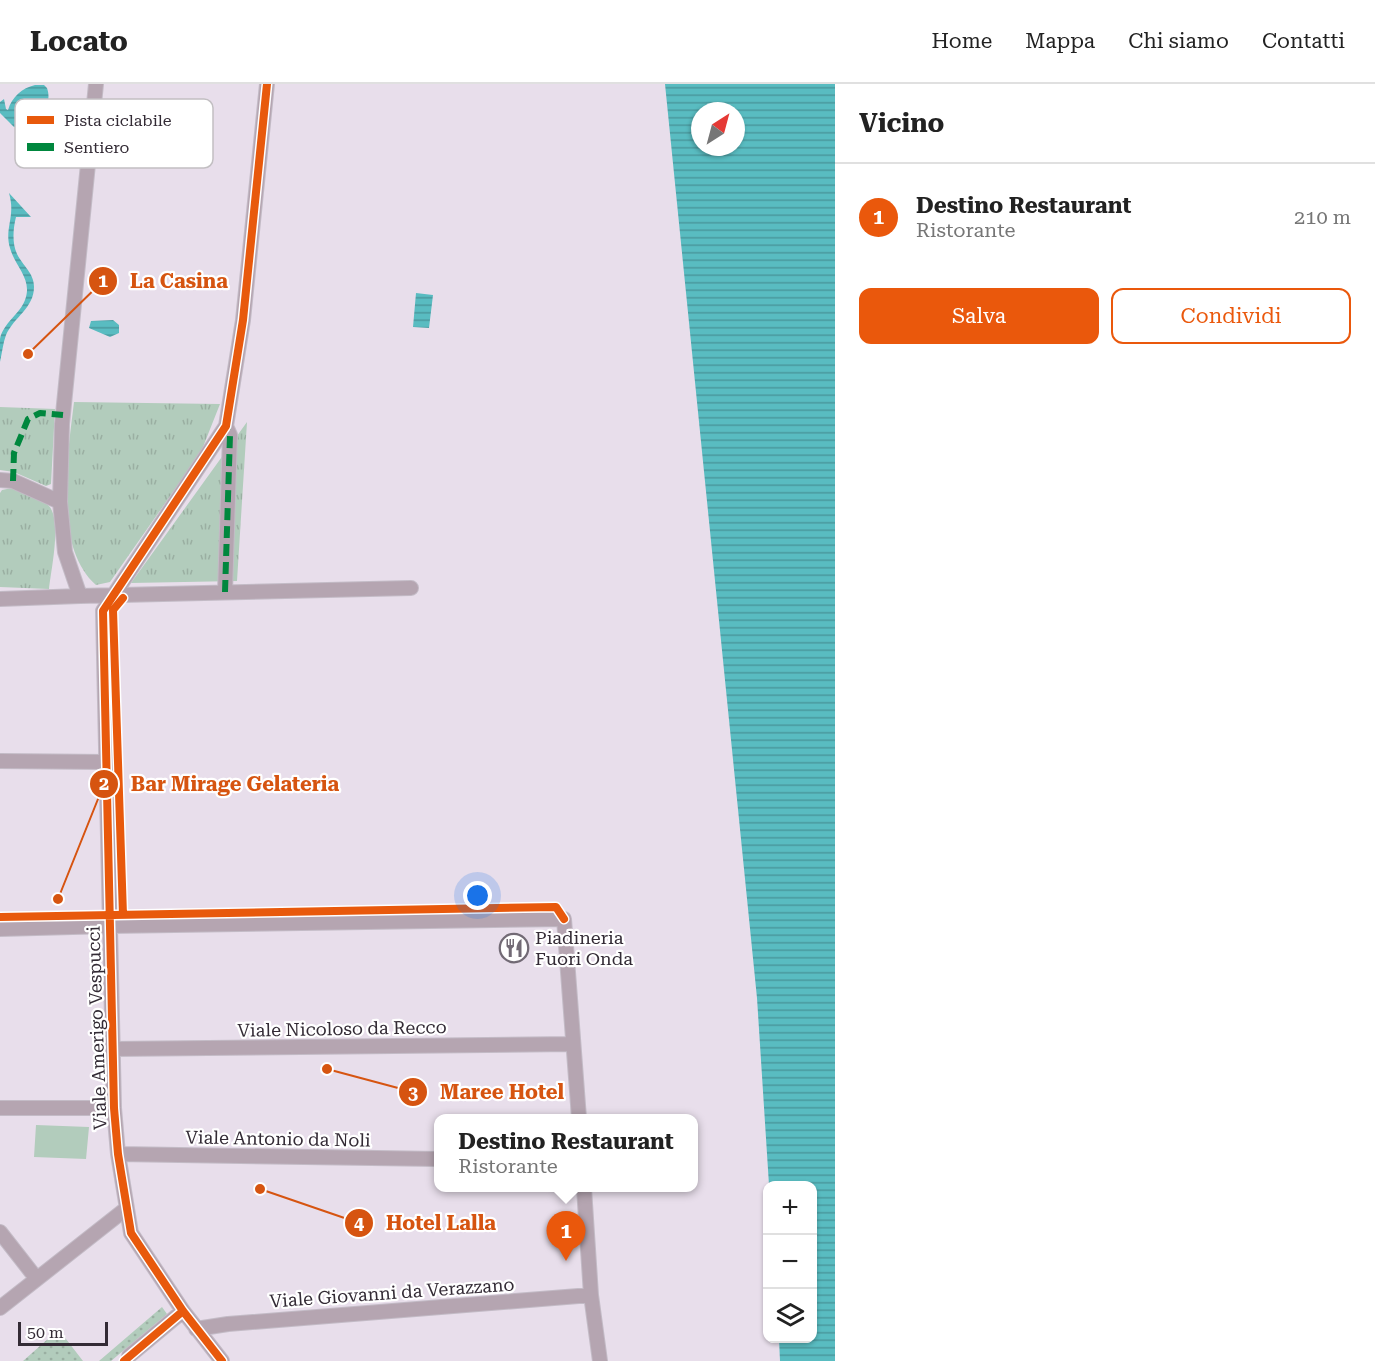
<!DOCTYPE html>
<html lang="it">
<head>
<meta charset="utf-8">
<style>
  body { margin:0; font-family:"Roboto Serif",serif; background:#f2f2f2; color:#222 }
  .controls { position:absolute; right:18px; bottom:18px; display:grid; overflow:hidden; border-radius:12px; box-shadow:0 2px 4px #0004 }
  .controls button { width:54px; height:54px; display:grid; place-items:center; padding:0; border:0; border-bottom:2px solid #e0e0e0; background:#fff; color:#222; font:30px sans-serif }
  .compass { position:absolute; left:691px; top:18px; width:54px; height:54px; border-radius:50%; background:#fff; box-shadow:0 2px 4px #0004; rotate:36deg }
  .scale { position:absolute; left:18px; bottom:15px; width:90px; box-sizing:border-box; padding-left:6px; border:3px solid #332b35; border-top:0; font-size:16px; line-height:21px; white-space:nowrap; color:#332b35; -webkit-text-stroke:4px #fff; paint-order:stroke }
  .you { position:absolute; left:478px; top:812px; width:21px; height:21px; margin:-15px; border:4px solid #fff; border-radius:50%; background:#1a73e8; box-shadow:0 0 0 9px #1a73e833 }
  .badge { display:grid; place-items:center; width:39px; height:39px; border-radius:50%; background:#ea580c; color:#fff; font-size:20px; font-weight:700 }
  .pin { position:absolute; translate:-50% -50px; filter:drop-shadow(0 2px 3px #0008) }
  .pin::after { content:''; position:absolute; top:32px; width:21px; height:18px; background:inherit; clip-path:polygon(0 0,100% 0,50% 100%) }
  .popup { position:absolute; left:434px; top:1030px; width:264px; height:78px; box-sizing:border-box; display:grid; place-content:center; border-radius:12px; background:#fff; filter:drop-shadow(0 2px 4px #0005); font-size:20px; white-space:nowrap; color:#767676 }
  .popup b { font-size:22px; color:#222 }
  .popup::after { content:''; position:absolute; left:50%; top:100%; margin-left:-12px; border:12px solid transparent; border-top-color:#fff }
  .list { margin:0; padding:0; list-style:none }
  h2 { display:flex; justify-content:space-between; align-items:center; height:78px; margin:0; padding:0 24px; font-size:26px }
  h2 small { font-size:20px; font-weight:400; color:#767676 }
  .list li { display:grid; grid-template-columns:39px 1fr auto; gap:18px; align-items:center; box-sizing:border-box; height:108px; padding:0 24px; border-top:2px solid #e0e0e0 }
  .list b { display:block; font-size:22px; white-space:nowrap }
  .list p { margin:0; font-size:20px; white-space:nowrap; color:#767676 }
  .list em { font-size:20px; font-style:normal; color:#767676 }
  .actions { display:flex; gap:12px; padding:18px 24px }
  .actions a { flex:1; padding:14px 0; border:2px solid #ea580c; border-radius:12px; text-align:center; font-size:21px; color:#ea580c }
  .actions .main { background:#ea580c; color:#fff }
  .icon { flex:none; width:33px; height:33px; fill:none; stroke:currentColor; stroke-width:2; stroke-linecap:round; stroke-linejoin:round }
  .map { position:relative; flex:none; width:835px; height:1277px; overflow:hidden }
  header { display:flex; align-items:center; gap:36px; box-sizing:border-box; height:84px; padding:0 30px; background:#fff; border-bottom:2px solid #e0e0e0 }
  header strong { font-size:28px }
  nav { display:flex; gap:33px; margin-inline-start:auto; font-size:21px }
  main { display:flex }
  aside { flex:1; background:#fff }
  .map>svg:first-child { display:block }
  .grass { fill:url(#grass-tufts) }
  .park { fill:url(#park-dots) }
  .garden { fill:#b2ccbc }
  .water { fill:url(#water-rules); fill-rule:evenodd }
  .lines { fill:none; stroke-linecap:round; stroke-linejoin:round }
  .street-casing { stroke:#c3bbc6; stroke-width:16 }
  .street { stroke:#b5a5b1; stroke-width:14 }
  .quiet { stroke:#00873e; stroke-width:6; stroke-dasharray:12 6; stroke-linecap:butt }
  .cycleway-casing { stroke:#fff; stroke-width:11 }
  .cycleway { stroke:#e8590c; stroke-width:8 }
  .labels { text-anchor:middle; stroke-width:4.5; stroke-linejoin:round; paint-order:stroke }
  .poi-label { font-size:18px; fill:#332b35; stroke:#fff; text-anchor:start }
  .street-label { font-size:18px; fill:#332b35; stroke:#fff }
  .key { fill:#fff; stroke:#c2bfc2; stroke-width:1.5 }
  .key-label { font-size:16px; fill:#332b35 }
  .leader { fill:none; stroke:#d65410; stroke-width:2 }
  .callout-dot { fill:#d65410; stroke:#fff; stroke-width:2 }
  .mark-label { font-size:18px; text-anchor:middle; font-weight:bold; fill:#fff }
  .callout-label { font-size:20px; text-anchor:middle; font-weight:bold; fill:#d65410; stroke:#fff; stroke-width:4.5; stroke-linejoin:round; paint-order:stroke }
</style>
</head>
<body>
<header>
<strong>Locato</strong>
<nav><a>Home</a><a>Mappa</a><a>Chi siamo</a><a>Contatti</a></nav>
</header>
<main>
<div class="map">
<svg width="835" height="1277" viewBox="0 0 835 1277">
  <defs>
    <pattern id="grass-tufts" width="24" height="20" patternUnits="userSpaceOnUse" patternTransform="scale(1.5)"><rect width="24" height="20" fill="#b2ccbc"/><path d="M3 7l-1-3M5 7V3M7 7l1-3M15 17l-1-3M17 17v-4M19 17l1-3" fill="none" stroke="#9aafa2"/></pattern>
    <pattern id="park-dots" width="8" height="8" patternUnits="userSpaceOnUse" patternTransform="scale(1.5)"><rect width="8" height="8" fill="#b2ccbc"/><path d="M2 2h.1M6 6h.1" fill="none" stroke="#9aafa2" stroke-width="1.8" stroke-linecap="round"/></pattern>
    <pattern id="water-rules" width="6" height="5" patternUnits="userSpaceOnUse" patternTransform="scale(1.5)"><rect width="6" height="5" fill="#59bcc1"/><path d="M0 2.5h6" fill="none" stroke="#4a999e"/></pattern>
  </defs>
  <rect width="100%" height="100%" fill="#e8deeb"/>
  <path class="grass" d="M74 318 220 320 201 368 110 498 96 501C52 462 68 370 74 318Z
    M0 323 55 325 51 400 46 402 14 388 0 386Z
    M247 338 237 497 131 499Z
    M12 404C23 409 41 413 49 422 62 437 51 486 49 505L0 503V409L2 406Z"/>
  <path class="park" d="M162 1223 167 1230 111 1277H99Z
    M59 1246 83 1277H23L58 1246Z"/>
  <path class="garden" d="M36 1041 89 1043 86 1075 34 1073Z"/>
  <path class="water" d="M665 0H835V1277H780L779 1255 812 1254V1102L769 1101 757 914ZM700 27H736V63H700Z
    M35 1H44L47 4C54 24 35 34 19 39L28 41 27 43H14L0 29V18L4 15 6 25 8 26C12 13 22 4 35 1Z
    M9 109 31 133H16C13 145 12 159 17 170 23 182 34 189 34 203 34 224 14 233 6 251 3 259 2 269 0 278 0 271 0 262 0 255 3 239 20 230 25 216 33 195 15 183 10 164 4 144 16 133 9 109Z
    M416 209 433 211 429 244 413 243Z
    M113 236 119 241V249L110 253 89 244 91 237Z"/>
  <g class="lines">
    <g class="street-casing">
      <path id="street" d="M96 0 62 340 60 418 65 468 80 512 411 504
        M0 396 13 397 60 418
        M225 508 230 351 226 342
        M0 515 80 512
        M0 677 105 678
        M0 845 109 842 564 835 579 1034
        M112 965 572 960
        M0 1024H114
        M118 1070 438 1075
        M584 1104 591 1211 600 1277
        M0 1148 36 1194
        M0 1224 127 1124
        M196 1245 228 1240 591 1211
        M129 1272 183 1227
        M222 1277 183 1227 131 1149 118 1070 114 1024 103 527 226 342 243 236 267 0"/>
    </g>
    <use href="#street" class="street"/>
    <path class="quiet" d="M13 397 14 369 28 335 40 329 63 331
      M225 508 230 351 226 342"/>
    <g class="cycleway-casing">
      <path id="cycleway" d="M123 831 113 526 123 514
        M0 833 556 823 564 835
        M124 1277 183 1227
        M222 1277 183 1227 131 1149 118 1070 114 1024 103 527 226 342 243 236 267 0"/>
    </g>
    <use href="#cycleway" class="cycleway"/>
  </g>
  <defs>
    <g id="restaurant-ring" transform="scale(1.5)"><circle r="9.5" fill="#fff" stroke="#726a75" stroke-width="1.5"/><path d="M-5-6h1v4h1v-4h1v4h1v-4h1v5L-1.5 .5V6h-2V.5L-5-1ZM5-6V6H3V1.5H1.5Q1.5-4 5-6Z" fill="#726a75"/></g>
  </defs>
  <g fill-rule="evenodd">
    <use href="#restaurant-ring" x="514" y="864"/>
  </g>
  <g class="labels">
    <g class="poi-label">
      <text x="535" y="860">Piadineria<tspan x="535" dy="21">Fuori Onda</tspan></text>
    </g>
    <g class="street-label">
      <text transform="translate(97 944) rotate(-92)" y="6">Viale Amerigo Vespucci</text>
      <text transform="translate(342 945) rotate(-1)" y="6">Viale Nicoloso da Recco</text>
      <text transform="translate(278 1055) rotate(1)" y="6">Viale Antonio da Noli</text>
      <text transform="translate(392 1209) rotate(-4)" y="6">Viale Giovanni da Verazzano</text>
    </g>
  </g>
  <rect x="15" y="15" width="198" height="69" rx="9" class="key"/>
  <rect x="27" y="32" width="27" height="8" fill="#e8590c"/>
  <rect x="27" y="59" width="27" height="8" fill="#00873e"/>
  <g class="key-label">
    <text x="64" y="42">Pista ciclabile</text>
    <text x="64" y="69">Sentiero</text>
  </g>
  <path class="leader" d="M28 270L103 197M58 815L104 700M327 985L413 1008M260 1105L359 1139"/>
  <g class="callout-dot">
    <circle cx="28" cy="270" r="6"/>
    <circle cx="58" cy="815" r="6"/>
    <circle cx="327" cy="985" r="6"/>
    <circle cx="260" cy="1105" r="6"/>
    <circle cx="103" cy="197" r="15"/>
    <circle cx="104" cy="700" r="15"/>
    <circle cx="413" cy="1008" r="15"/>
    <circle cx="359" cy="1139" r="15"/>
  </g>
  <g class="mark-label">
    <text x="103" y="203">1</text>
    <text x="104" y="706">2</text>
    <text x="413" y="1015">3</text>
    <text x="359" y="1146">4</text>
  </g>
  <g class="callout-label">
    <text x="179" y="204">La Casina</text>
    <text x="235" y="707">Bar Mirage Gelateria</text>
    <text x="502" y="1015">Maree Hotel</text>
    <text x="441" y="1146">Hotel Lalla</text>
  </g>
</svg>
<div class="controls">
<button>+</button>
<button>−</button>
<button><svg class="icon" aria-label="layers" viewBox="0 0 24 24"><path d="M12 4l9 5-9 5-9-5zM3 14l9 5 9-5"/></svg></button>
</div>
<svg class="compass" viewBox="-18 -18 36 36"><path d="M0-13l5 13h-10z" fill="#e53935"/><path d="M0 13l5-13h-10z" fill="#767676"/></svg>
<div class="scale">50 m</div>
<div class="you"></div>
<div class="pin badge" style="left:566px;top:1177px">1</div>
<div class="popup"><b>Destino Restaurant</b>Ristorante</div>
</div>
<aside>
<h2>Vicino<small></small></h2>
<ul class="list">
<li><span class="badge">1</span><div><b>Destino Restaurant</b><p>Ristorante</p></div><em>210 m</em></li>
</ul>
<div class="actions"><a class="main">Salva</a><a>Condividi</a></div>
</aside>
</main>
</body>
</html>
